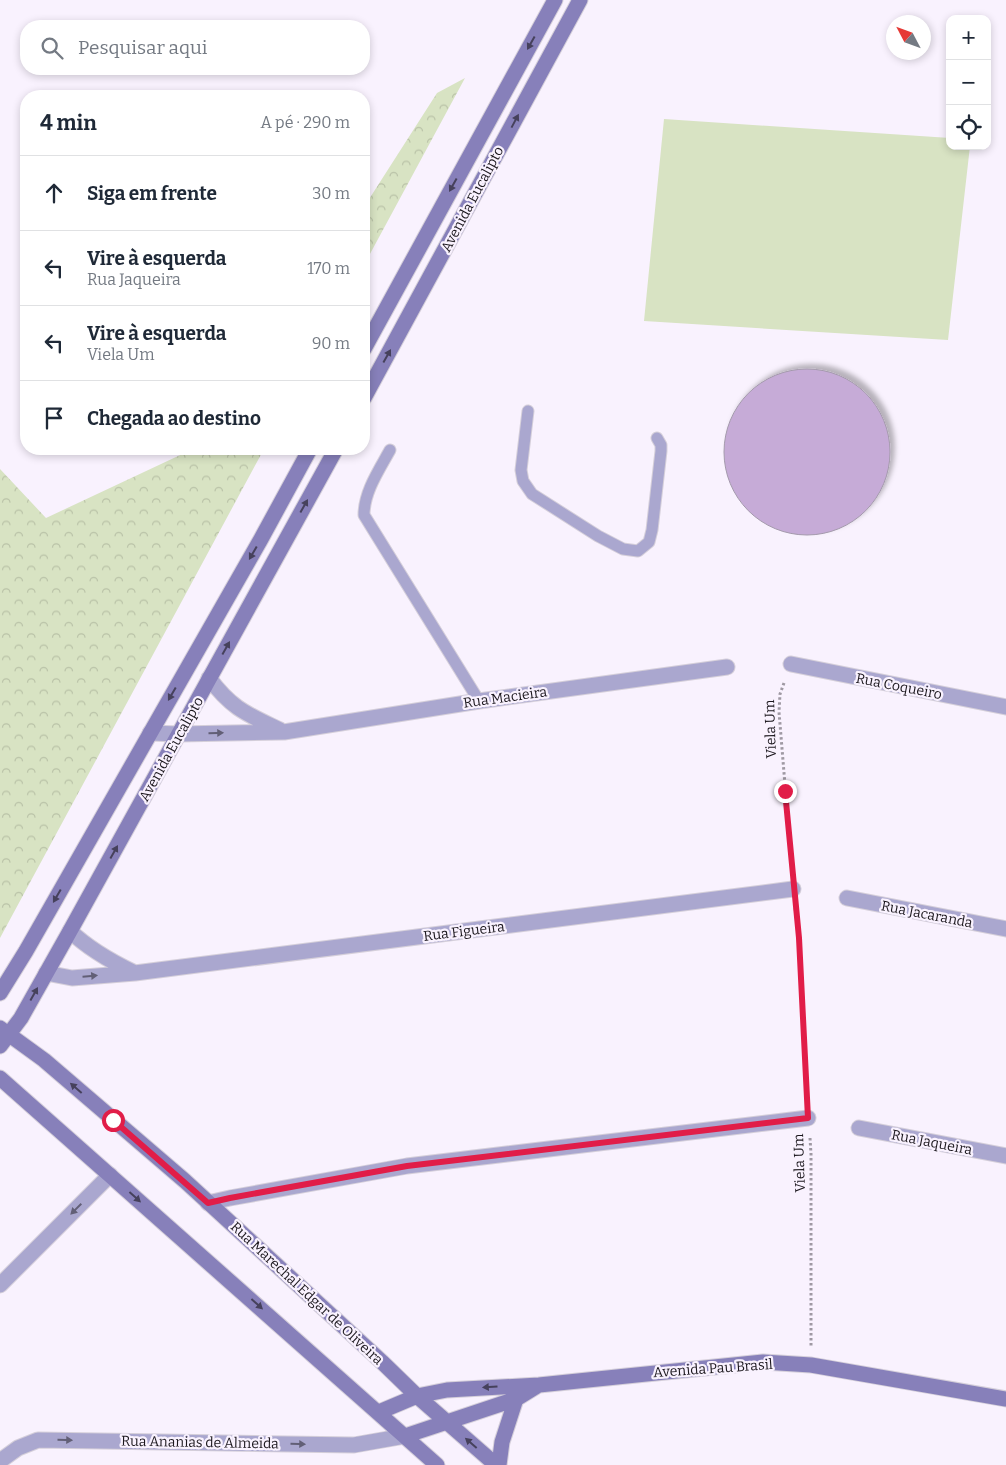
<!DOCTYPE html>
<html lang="pt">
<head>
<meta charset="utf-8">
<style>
  body { margin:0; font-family:Bitter,serif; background:#f6f6f7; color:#1f2937 }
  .controls { position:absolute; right:15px; top:15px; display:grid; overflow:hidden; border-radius:10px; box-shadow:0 2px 8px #0003 }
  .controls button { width:45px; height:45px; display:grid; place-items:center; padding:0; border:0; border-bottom:1px solid #e0e1e3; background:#fff; color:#1f2937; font:25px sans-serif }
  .compass { position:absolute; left:886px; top:15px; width:45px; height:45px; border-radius:50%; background:#fff; box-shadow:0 2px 8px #0003; rotate:311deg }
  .stop { position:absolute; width:15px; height:15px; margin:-11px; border:4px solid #e11d48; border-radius:50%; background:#fff }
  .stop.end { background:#e11d48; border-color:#fff; box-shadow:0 1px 5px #0008 }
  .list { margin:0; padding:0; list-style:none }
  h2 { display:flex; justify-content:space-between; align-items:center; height:65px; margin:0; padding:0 20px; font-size:21px }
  h2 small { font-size:16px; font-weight:400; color:#747a83 }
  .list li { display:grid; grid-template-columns:32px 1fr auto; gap:15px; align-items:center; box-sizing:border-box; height:75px; padding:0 20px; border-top:1px solid #e0e1e3 }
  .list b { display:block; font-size:19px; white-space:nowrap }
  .list p { margin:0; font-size:16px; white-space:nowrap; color:#747a83 }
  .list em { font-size:16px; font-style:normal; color:#747a83 }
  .icon { flex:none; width:28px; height:28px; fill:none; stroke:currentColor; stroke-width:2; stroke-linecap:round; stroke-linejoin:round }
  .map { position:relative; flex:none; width:1006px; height:1465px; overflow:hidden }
  .search { position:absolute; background:#fff; box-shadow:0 2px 8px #0003; left:20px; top:20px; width:350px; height:55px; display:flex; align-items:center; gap:12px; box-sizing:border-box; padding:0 18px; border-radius:20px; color:#747a83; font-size:19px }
  .panel { position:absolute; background:#fff; box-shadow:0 2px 8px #0003; left:20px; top:90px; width:350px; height:365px; border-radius:20px }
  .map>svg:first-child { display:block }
  .forest { fill:url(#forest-crowns) }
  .garden { fill:#d8e3c3 }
  .building { fill:#c6abd7; stroke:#a49aac; filter:url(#shadow) }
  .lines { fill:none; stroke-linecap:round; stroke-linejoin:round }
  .service-casing { stroke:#d5cfda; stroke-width:13 }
  .minor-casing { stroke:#d5cfda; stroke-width:17 }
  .tertiary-casing { stroke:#d5cfda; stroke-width:17 }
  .secondary-casing { stroke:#d5cfda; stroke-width:17 }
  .path { stroke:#9f99a3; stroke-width:3; stroke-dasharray:2.5 2.5; stroke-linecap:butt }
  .service { stroke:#aaa7cf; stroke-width:11 }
  .minor { stroke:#aaa7cf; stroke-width:15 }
  .tertiary { stroke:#aaa7cf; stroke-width:15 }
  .secondary { stroke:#8780ba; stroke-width:15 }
  .oneway { fill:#46415c }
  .oneway2 { fill:#625f76 }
  .route { stroke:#e11d48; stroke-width:6 }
  .labels { text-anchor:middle; stroke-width:4.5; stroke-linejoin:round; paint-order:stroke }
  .street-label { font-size:14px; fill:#1b171d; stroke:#f9f2fe }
</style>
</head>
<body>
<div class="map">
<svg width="1006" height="1465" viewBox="0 0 1006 1465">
  <defs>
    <pattern id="forest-crowns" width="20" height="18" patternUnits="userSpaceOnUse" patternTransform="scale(1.25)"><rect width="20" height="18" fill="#d8e3c3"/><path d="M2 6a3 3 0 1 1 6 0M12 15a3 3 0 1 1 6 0" fill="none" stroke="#b9c2a7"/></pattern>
    <filter id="shadow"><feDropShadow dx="4.5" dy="-4.5" stdDeviation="2.5" flood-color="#0004"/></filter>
  </defs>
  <rect width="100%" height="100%" fill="#f9f2fe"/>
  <path class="forest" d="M465 78 364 265V207L437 93Z
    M193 449H264L0 938V469L46 518Z"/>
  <path class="garden" d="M664 119 950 138V146H970L948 340 644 321Z"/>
  <path class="building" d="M724 452a83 83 0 1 1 166 0a83 83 0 1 1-166 0Z"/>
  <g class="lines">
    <g class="service-casing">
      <path id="service" d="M528 411 521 470 523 481 532 494 598 536 623 549 638 551 649 542 652 530 661 451V445L657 438
        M390 450C379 470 364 492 364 515L479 701"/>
    </g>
    <g class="minor-casing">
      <path id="minor" d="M791 664 1006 707
        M209 678C232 709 247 714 280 730
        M150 733 179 734 284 732 479 701 727 667
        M847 898 1006 929
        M70 931C89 949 110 961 133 972
        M46 973 72 978 135 973 793 889
        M859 1128 1006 1156
        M208 1203 230 1198 407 1166 808 1118
        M0 1285 110 1175"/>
    </g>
    <g class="tertiary-casing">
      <path id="tertiary" d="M0 1461 18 1448 38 1440 354 1445 405 1436"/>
    </g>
    <g class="secondary-casing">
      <path id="secondary" d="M364 349 555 0
        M364 398 580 0
        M0 993 26 951 261 539 310 449
        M0 1028 44 1060 185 1181 382 1362 417 1396 496 1465
        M0 1046 21 1018 70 931 336 449
        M0 1078 437 1465
        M379 1412 417 1396 447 1390 539 1385 763 1362 811 1365 1006 1399
        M405 1436 516 1399 537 1386
        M499 1465 502 1442 516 1399"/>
    </g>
    <path class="path" d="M784 683 780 694 779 712 792 870
      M795 908 799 938 807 1099
      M810 1138 811 1154V1347"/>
    <use href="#service" class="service"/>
    <use href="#minor" class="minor"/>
    <use href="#tertiary" class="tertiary"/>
    <use href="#secondary" class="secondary"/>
  </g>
  <defs><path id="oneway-solid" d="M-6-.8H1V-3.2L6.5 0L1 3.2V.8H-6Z" transform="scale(1.25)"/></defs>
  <g class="oneway">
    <use href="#oneway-solid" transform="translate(531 43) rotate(119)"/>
    <use href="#oneway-solid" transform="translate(515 121) rotate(-62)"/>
    <use href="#oneway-solid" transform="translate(453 185) rotate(119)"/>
    <use href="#oneway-solid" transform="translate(387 356) rotate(-61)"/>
    <use href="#oneway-solid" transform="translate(304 506) rotate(-61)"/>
    <use href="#oneway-solid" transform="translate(253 553) rotate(120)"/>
    <use href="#oneway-solid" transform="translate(226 648) rotate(-61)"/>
    <use href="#oneway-solid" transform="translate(172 694) rotate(120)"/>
    <use href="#oneway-solid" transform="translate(114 852) rotate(-61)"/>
    <use href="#oneway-solid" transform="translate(57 896) rotate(120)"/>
    <use href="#oneway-solid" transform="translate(34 994) rotate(-61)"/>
    <use href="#oneway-solid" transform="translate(76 1088) rotate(-139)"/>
    <use href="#oneway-solid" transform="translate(135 1197) rotate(42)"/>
    <use href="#oneway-solid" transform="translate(257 1304) rotate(42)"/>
    <use href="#oneway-solid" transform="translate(490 1387) rotate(176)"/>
    <use href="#oneway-solid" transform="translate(471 1443) rotate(-139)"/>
  </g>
  <g class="oneway2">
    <use href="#oneway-solid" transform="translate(216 733) rotate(-1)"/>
    <use href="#oneway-solid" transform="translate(90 976) rotate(-5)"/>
    <use href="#oneway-solid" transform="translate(76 1209) rotate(135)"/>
    <use href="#oneway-solid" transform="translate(65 1440) rotate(1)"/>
    <use href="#oneway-solid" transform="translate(298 1444) rotate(1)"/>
  </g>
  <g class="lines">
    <path class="route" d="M113 1120 208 1203 230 1198 407 1166 808 1118 799 938 785 791"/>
  </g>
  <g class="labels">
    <g class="street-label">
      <text transform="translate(472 199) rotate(-62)" y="5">Avenida Eucalipto</text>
      <text transform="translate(899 686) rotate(11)" y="5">Rua Coqueiro</text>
      <text transform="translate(505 697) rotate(-8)" y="5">Rua Macieira</text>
      <text transform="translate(770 729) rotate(-92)" y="5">Viela Um</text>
      <text transform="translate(171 749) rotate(-61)" y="5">Avenida Eucalipto</text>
      <text transform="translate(927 914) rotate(11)" y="5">Rua Jacaranda</text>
      <text transform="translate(464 931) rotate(-7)" y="5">Rua Figueira</text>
      <text transform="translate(932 1142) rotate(11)" y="5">Rua Jaqueira</text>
      <text transform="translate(799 1163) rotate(-92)" y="5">Viela Um</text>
      <text transform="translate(307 1293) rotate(43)" y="5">Rua Marechal Edgar de Oliveira</text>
      <text transform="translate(713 1368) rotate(-4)" y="5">Avenida Pau Brasil</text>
      <text transform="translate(200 1442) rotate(1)" y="5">Rua Ananias de Almeida</text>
    </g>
  </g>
</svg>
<div class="controls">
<button>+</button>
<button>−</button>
<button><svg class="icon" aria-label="locate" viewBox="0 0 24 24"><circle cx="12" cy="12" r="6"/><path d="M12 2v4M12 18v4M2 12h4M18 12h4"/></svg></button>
</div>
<svg class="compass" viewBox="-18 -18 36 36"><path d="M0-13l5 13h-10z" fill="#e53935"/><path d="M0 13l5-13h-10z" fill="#747a83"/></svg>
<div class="stop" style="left:113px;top:1120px"></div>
<div class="stop end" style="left:785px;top:791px"></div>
<div class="search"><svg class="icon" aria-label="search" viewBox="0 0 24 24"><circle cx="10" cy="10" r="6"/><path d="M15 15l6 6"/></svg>Pesquisar aqui</div>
<section class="panel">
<h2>4 min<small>A pé · 290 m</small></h2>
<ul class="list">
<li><svg class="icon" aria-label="ahead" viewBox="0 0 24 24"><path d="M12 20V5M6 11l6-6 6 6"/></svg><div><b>Siga em frente</b></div><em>30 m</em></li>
<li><svg class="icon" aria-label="left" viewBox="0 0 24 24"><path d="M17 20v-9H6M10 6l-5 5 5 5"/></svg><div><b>Vire à esquerda</b><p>Rua Jaqueira</p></div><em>170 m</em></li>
<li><svg class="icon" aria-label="left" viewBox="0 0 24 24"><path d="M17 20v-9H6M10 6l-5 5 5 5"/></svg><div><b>Vire à esquerda</b><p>Viela Um</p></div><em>90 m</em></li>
<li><svg class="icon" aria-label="arrive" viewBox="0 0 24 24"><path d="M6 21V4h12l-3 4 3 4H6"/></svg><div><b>Chegada ao destino</b></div></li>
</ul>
</section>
</div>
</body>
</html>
